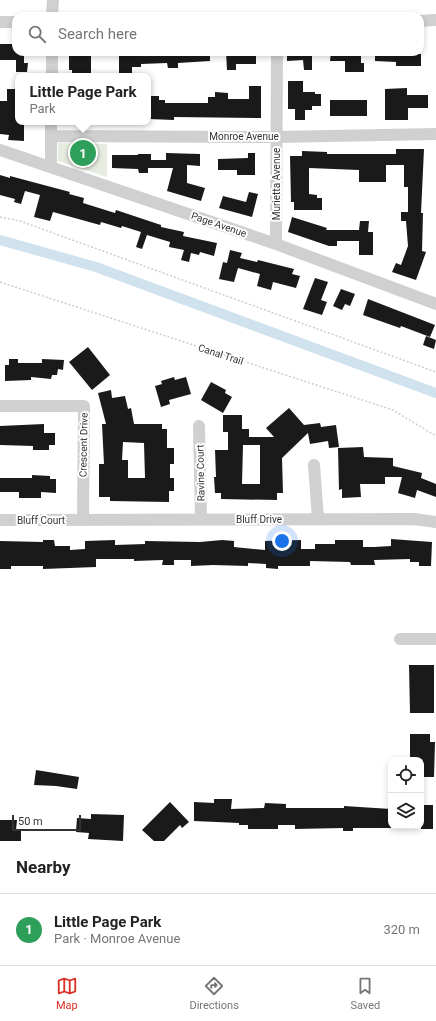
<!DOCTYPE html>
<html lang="en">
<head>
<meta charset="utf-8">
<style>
  body { margin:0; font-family:Roboto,sans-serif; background:#f2f2f2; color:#222 }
  .controls { position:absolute; right:12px; bottom:12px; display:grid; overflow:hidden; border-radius:8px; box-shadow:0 2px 6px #0003 }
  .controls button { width:36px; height:36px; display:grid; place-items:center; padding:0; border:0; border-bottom:1px solid #e0e0e0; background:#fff; color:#222; font:20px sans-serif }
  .scale { position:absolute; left:12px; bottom:10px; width:69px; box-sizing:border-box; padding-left:4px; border:2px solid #333; border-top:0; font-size:11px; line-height:14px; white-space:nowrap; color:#333; -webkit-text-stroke:3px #fff; paint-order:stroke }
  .you { position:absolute; left:282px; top:541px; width:14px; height:14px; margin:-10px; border:3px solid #fff; border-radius:50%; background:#1a73e8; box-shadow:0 0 0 6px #1a73e833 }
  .badge { display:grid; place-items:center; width:26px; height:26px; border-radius:50%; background:#d93025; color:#fff; font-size:13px; font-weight:700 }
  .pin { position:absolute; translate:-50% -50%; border:2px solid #fff; box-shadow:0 1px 4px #0006 }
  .popup { position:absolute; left:15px; top:73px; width:136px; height:52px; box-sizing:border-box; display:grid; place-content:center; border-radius:8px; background:#fff; filter:drop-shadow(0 1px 3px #0005); font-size:13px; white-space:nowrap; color:#767676 }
  .popup b { font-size:15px; color:#222 }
  .popup::after { content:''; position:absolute; left:50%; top:100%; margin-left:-8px; border:8px solid transparent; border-top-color:#fff }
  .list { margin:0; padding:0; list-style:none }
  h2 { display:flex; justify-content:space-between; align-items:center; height:52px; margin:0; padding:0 16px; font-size:17px }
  h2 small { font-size:13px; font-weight:400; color:#767676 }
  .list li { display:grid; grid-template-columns:26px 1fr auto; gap:12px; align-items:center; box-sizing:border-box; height:72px; padding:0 16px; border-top:1px solid #e0e0e0 }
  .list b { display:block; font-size:15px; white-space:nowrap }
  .list p { margin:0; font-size:13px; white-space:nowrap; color:#767676 }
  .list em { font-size:13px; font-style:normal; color:#767676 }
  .icon { flex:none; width:22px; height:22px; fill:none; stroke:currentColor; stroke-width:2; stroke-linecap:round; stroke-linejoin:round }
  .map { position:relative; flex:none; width:436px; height:841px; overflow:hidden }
  .search { position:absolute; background:#fff; box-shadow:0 2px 6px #0003; left:12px; right:12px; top:12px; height:44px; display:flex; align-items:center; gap:10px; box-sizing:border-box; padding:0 14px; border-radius:12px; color:#767676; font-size:15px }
  .sheet { height:124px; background:#fff }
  nav { display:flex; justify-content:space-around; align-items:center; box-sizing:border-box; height:56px; border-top:1px solid #e0e0e0; background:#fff; font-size:11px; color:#767676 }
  nav a { display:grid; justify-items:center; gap:2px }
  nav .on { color:#d93025 }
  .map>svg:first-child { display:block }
  .green { fill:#e6ecdf }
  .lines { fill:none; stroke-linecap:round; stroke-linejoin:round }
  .canal { stroke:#cfe2ee; stroke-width:10 }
  .building { fill:#1a1a1a; fill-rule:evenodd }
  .path { stroke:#cdcdcd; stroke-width:1.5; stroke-dasharray:2 2; stroke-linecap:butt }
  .minor { stroke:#d0d0d0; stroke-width:12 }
  .labels { text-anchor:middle; stroke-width:4; stroke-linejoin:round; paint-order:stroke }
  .street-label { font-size:10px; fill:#333; stroke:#fff }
</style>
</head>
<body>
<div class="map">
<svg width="436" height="841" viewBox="0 0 436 841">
  <rect width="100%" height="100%" fill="#fff"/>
  <path class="green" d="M58 143 107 144V177L58 161Z"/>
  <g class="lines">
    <path class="canal" d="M0 240 96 267 436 393"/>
  </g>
  <path class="building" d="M0 44H16V52H24V63H28L27 72H16V60H0Z
    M69 52H91V76H72V70H69Z
    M119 52H210V61L178 63V68H168L167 63 141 64V67H132V74H119Z
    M226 52H256V64H236V70H227Z
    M287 52H312V70H304L303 60 287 61Z
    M331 52H361V63H364V72H345V61H330Z
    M375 52H412V54H421V66H396V62L375 61Z
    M288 81H303V92H315V94H321V106H312V110H305V120H295V109H288Z
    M249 86H261V118L174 117V120L149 119V96H159V100H165V103H208V97H215V92L228 93V99H249Z
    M407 88V95H428V108H408V120H385V89Z
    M7 89H18V122H24V141L8 140 9 135 0 134V101H7Z
    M330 100H367V116H330Z
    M396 149H424L421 213H423L422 251 426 252 416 280 392 272 396 263 401 265 408 246 406 221H401V212H408V187H404V165H386V182H359V170L309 168V194L317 195V198H322V210H294V202H291L290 156H302V151L327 152V154H396Z
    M166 153 200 154V166L187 165V183L205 188 201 201 167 191 173 168H148V173H139L138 169 112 168V155H138V154H151V160H166Z
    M248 153H255V175H237V170H218V159L248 158Z
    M0 175 10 178V176L70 192 69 194 84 198 83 203 115 213 116 210 161 225V227L184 232 183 236 217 243 214 256 200 252 199 255 191 253 189 262 181 260 184 250 169 247 170 242 147 235 142 249 136 247 141 232 122 226 121 228 101 222 100 225 53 212 50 221 34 217 40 195 25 191 21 204 14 202 15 199 0 195Z
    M249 192 258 194 252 217 219 208 223 196 246 202Z
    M292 217 327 228 326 230H359L360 221H369L368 232H373V255H359V241H337V246H329L288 232Z
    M230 250 242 253 240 258 257 262 258 260 294 269 292 274 300 276 296 288 273 282 271 290 257 286 260 274 238 268 234 282 219 279 223 262 227 263Z
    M315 278 328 282 321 300 327 302 322 315 303 309Z
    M341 289 355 294 350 306 345 304 342 310 333 306Z
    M368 299 435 325 430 337 401 326 400 328 363 315Z
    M426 336 436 340 434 349 423 345Z
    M88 347 110 375 92 390 69 362Z
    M9 359H18V363H42V359L64 360 63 370 58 369 57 375H52L51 379 31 377V380L5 381V365H9Z
    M174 377 175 380 186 377 191 394 169 400 170 404 161 407 155 386 162 384 161 381Z
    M211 382 226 390 225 393 232 397 223 413 201 400Z
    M111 390 112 398 125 396 128 409 131 408 134 424H162V429H167V448H174V464H170V478H174V491H169V502L110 501V497H99V464H104L102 424H106L98 393ZM123 442 144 443 145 478H128V460H122Z
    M289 408 304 425 320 423 321 427 336 425 339 447 329 448 328 441 310 444 308 433 282 458 283 493H277V500L221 499V493H215L214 477H216L215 450H228V432H223V415H242V429H249V437H274L266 428ZM243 445H260V484H242Z
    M44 424V433H55V445H49V450H33V446L0 445V426Z
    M363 447 364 457 393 458V466L422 473 421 478 436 484V497L417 490 415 498 398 493 402 477H385V484H360L361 497 342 498V489L339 490 338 448Z
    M32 475 50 476V479H56V493L41 492V498H19V492H0V478H32Z
    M391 539 432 542 431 566H419V562H410V559L374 560 375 565H351L350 562 310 561V566H278V569L266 568V564L248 563V566L213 565 191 566V560H174V565H162L163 560 134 561V559H96V567L43 569V566H11V569H0V541L43 542V540H54L55 546H70V550L85 549V541L115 540V545L145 544V541L200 542 222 540 234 541V547L265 550V541L301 540V549H315V544H335V540H363V547H374L391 546Z
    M409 665H434V713H410Z
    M410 734H430V742H435L434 777H421V760H410Z
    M36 770 79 777 77 789 56 786 34 785Z
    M214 799H232L231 809 264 808 265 803 286 804V808H344V806L391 809V828H353V831H343V828L295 829V825H278V829H248V825H239V823L194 821V802L214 803Z
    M170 802 189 822 182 828 180 825 164 841H154L142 830Z
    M421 805H433V829H421Z
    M91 814 124 815 123 841 88 839 89 833 76 832 77 818 91 819Z
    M0 820H17L16 830H21V841H0Z"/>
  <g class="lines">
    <path class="path" d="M0 217 20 221 436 372
      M0 282 393 410 436 436"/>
    <path class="minor" d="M52 16 53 0
      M420 21 436 20
      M0 22H16
      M52 76V52
      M51 136 276 137 436 134
      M0 150 276 244 436 304
      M51 167V122
      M276 244 277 52
      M0 406H84L83 520
      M199 426 201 519
      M314 465 318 519
      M0 520 414 519 436 522
      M400 639H436"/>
  </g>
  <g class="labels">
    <g class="street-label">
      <text x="244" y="140">Monroe Avenue</text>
      <text transform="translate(276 184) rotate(-90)" y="4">Murietta Avenue</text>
      <text transform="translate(219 224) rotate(19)" y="4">Page Avenue</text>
      <text transform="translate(221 354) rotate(18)" y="4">Canal Trail</text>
      <text transform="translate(83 445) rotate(-89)" y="4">Crescent Drive</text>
      <text transform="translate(200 473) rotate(-91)" y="4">Ravine Court</text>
      <text x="259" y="523">Bluff Drive</text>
      <text x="41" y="524">Bluff Court</text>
    </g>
  </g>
</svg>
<div class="controls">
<button><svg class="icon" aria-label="locate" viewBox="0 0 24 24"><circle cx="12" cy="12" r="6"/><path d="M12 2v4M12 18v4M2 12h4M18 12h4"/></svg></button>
<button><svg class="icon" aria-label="layers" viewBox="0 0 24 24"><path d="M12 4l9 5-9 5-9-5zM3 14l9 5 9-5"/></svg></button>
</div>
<div class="scale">50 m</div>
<div class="you"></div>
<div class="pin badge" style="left:83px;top:153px;background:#2e9e5b">1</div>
<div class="popup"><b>Little Page Park</b>Park</div>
<div class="search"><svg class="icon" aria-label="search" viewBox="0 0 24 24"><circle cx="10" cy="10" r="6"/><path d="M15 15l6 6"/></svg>Search here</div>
</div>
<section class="sheet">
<h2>Nearby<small></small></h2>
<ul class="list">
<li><span class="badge" style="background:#2e9e5b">1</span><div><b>Little Page Park</b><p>Park · Monroe Avenue</p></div><em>320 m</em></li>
</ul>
</section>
<nav>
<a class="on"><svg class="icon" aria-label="map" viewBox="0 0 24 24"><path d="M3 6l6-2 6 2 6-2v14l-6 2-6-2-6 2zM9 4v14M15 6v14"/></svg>Map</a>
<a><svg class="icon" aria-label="directions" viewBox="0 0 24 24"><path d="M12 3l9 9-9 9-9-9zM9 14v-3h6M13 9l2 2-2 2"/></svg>Directions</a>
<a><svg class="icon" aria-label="saved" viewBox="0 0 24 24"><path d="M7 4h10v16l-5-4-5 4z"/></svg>Saved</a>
</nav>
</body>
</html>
